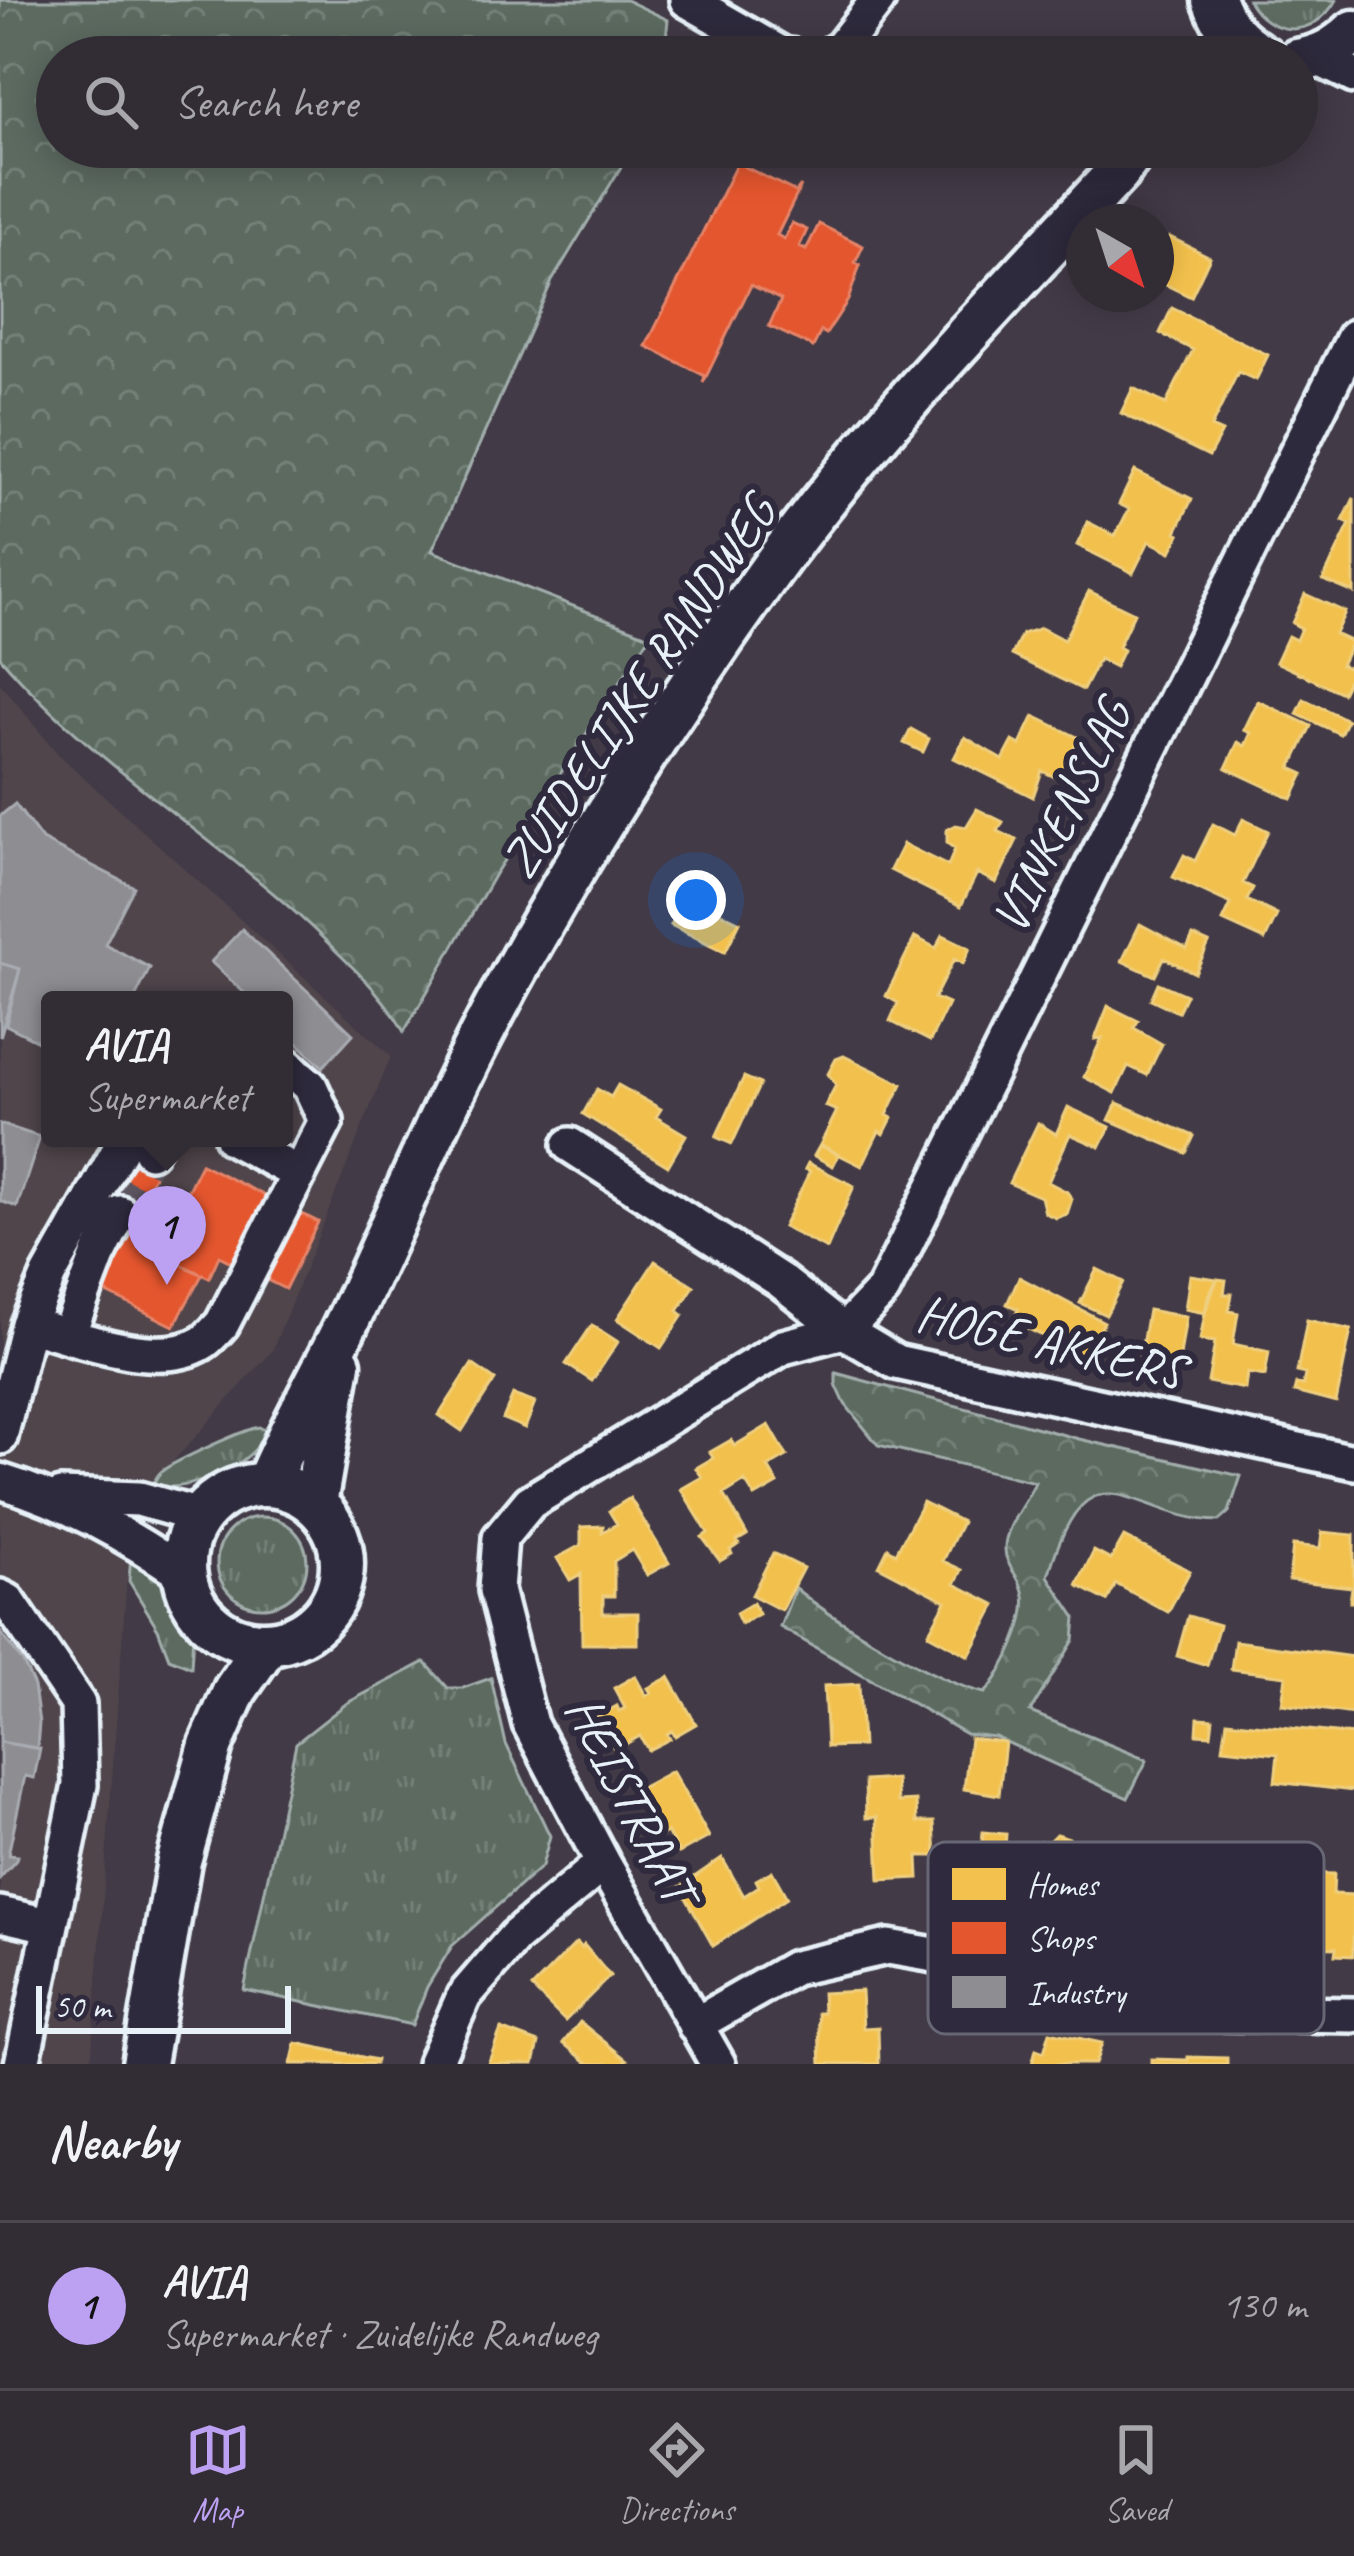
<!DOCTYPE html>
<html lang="en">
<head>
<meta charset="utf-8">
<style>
  body { margin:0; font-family:Caveat,sans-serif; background:#3d3840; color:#f1f3f6 }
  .compass { position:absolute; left:1066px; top:204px; width:108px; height:108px; border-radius:50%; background:#322c34; box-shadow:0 6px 30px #0003; rotate:141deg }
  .scale { position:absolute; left:36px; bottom:30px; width:255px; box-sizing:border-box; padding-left:12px; border:6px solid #e8f1f8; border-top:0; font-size:33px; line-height:42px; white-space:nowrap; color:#e8f1f8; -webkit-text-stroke:9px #2f2a3d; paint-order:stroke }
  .you { position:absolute; left:696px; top:900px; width:42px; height:42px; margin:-30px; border:9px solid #fff; border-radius:50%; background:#1a73e8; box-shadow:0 0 0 18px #1a73e833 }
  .badge { display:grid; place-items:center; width:78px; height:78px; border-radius:50%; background:#bca0f2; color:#111; font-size:39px; font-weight:700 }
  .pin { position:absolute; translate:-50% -99px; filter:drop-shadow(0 3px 6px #0008) }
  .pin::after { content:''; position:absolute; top:63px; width:42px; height:36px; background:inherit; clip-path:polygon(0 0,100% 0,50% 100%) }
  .popup { position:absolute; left:41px; top:991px; width:252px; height:156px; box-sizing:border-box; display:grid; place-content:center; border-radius:12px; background:#322c34; filter:drop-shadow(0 3px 9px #0005); font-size:39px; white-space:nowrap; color:#a8a7ac }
  .popup b { font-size:45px; color:#f1f3f6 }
  .popup::after { content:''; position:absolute; left:50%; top:100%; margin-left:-24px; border:24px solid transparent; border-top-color:#322c34 }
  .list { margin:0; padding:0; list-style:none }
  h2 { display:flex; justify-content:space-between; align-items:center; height:156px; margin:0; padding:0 48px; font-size:51px }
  h2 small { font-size:39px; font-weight:400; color:#a8a7ac }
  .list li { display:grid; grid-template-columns:78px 1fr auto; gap:36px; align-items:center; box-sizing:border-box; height:168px; padding:0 48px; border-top:3px solid #4d484f }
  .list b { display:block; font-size:45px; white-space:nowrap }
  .list p { margin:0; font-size:39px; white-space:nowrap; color:#a8a7ac }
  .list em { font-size:39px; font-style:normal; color:#a8a7ac }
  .icon { flex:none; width:66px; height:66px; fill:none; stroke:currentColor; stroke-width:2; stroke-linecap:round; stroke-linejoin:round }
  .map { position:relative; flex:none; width:1354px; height:2064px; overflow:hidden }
  .search { position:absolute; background:#322c34; box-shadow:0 6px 30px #0003; left:36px; right:36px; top:36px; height:132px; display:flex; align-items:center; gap:30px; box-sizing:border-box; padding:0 42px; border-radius:66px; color:#a8a7ac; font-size:45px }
  .sheet { height:324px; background:#322c34 }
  nav { display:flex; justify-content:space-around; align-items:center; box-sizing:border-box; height:168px; border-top:3px solid #4d484f; background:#322c34; font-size:33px; color:#a8a7ac }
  nav a { display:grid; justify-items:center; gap:6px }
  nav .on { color:#bca0f2 }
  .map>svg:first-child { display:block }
  .built { fill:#4f454c; fill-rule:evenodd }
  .grass { fill:url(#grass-tufts); stroke:#a2aeac; stroke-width:3 }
  .forest { fill:url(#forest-crowns); stroke:#a2aeac; stroke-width:3 }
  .homes { fill:#f2c14e; stroke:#efcf81; stroke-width:3 }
  .shops { fill:#e4572e; stroke:#e5856b; stroke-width:3 }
  .industry { fill:#8d8d92; stroke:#a8abb1; stroke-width:3 }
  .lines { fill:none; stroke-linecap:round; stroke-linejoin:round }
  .minor-tunnel { stroke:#5b5561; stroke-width:33; stroke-dasharray:33 16; stroke-linecap:butt }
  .minor-casing { stroke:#e8f1f8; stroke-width:42 }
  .major-casing { stroke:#e8f1f8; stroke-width:51 }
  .minor { stroke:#2f2a3d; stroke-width:33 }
  .major { stroke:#2f2a3d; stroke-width:42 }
  .labels { text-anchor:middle; stroke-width:12; stroke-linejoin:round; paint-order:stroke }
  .street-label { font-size:51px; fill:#e8f1f8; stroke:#2f2a3d }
  .key { fill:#2f2a3d; stroke:#666675; stroke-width:3 }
  .key-label { font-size:33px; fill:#e8f1f8 }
</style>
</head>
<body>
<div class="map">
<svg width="1354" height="2064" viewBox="0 0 1354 2064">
  <defs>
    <pattern id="grass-tufts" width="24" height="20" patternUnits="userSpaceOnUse" patternTransform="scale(3)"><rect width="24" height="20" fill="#5c6b61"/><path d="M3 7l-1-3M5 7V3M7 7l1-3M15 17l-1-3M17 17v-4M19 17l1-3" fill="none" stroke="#738178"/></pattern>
    <pattern id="forest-crowns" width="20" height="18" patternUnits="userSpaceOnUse" patternTransform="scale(3)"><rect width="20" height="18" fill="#5c6b61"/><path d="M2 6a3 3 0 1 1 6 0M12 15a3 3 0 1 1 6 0" fill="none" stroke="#738178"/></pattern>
  </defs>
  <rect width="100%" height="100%" fill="#423a46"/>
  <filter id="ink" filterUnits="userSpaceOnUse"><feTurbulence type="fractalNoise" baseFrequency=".00833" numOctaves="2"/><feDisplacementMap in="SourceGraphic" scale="24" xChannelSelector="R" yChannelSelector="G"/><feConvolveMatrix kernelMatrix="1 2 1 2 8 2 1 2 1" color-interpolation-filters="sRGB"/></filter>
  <g filter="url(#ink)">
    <path class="built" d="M0 683 58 754 391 1056 272 1351 132 1508 91 2064H0ZM50 1000H284V1138H50Z"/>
    <path class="grass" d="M1248 0H1336C1314 39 1270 38 1248 0Z
      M259 1427 269 1432C247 1468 194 1491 152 1487 155 1480 156 1476 162 1471 173 1462 245 1429 259 1427Z
      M217 1562a45 45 0 1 1 90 0a45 45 0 1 1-90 0Z
      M131 1553 156 1571 193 1633 191 1667 169 1658 158 1629 129 1581Z
      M425 1662 448 1688H463L491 1678 506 1744 550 1836 542 1866 452 1946 427 1987 412 2025 244 1990 296 1743 347 1703Z"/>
    <path class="forest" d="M0 0H626L668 20 664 57H57V147H633L552 281 432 551 650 636 495 874 404 1032C385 996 356 971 327 942 224 841 94 767 0 657Z
      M836 1373 1079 1439 1241 1476 1229 1512 1219 1521C1131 1519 1090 1434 1048 1576L1076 1618 1074 1640 1030 1712 1147 1760 1128 1798 995 1737 966 1734 780 1627 795 1588C832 1619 939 1684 985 1693 1003 1675 1031 1617 1023 1591 1019 1575 1005 1566 1005 1549 1004 1527 1027 1502 1035 1482L878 1445 845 1404 836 1384Z"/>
    <path class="homes" d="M1170 237 1210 257 1191 297 1156 280V251Z
      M1172 308 1268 355 1256 380 1238 372 1211 427 1222 432 1209 456 1121 413 1133 388 1166 404 1193 350 1160 333Z
      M1135 471 1192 499 1176 532 1180 534 1171 552 1149 541 1133 573 1077 545 1088 522 1115 536 1129 509 1119 504Z
      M1354 498V593L1323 580 1350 524 1343 521Z
      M1089 591 1134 613 1118 647 1123 650 1115 667 1099 659 1083 690 1012 655 1022 634 1041 628 1064 640Z
      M1305 594 1345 612 1335 634 1352 642 1341 665 1353 670 1342 693 1276 662 1288 636 1296 640 1301 628 1292 623Z
      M1304 699 1347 720 1340 734 1297 714Z
      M1258 701 1311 726 1291 768 1304 774 1292 799 1226 768 1238 742 1245 746 1251 733 1244 730Z
      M1034 716 1079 738 1059 779 1042 771 1033 797 954 758 965 737 1003 760 1013 741 1020 745Z
      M911 729 929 739 923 752 904 743Z
      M977 809 1003 822 998 831 1017 840 996 883 977 873 961 906 890 870 903 844 948 866 955 849 947 843V830L956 825 966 827Z
      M1243 819 1268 831 1243 883 1253 888 1247 900 1277 915 1265 940 1223 921 1231 904 1173 877 1184 855 1195 861 1213 824 1235 835Z
      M685 895 740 922 725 952 671 925Z
      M1140 924 1187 949 1193 936 1209 943 1195 973 1164 958 1155 976 1122 961Z
      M943 935 970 948 963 964 954 959 934 998 948 1004 930 1041 890 1021 898 1003 886 996 915 937 936 948Z
      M1158 983 1186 995 1178 1012 1151 999Z
      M1108 1006 1138 1021 1134 1028 1162 1044 1147 1075 1128 1066 1115 1093 1084 1077 1102 1038 1095 1039Z
      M844 1056 902 1084 887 1115 892 1118 884 1134 879 1131 862 1166 820 1145 837 1111 825 1106 836 1085 828 1074 836 1059Z
      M744 1077 760 1084 732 1144 716 1137Z
      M618 1085 661 1109 656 1117 686 1135 668 1166 583 1114 597 1089 611 1097Z
      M1117 1103 1194 1136 1186 1153 1109 1120Z
      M1068 1107 1110 1127 1100 1147 1070 1134 1048 1182 1067 1192 1072 1199 1067 1214 1056 1218 1045 1213 1041 1197 1009 1183 1038 1123 1056 1134Z
      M820 1145 839 1154 833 1166 814 1156Z
      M808 1163 854 1186 827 1249 783 1227 810 1171 805 1169Z
      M655 1261 694 1286 678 1311 683 1315 661 1348 617 1319Z
      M1097 1269 1123 1282 1106 1315 1080 1303Z
      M1190 1275 1217 1279 1205 1313 1185 1309Z
      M1019 1277 1104 1322 1087 1357 1068 1348 1071 1341 1054 1333 1051 1340 1012 1321 1018 1309 1007 1304Z
      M1217 1279 1226 1280 1224 1294H1232L1229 1311 1238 1313 1233 1344 1269 1352 1265 1376 1247 1373 1245 1389 1208 1382 1215 1342 1200 1340 1208 1297Z
      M1148 1310 1186 1317 1178 1369 1139 1363Z
      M1307 1320 1351 1330 1336 1403 1294 1392 1296 1384 1303 1385 1305 1374 1297 1372Z
      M592 1325 618 1342 592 1381 566 1364Z
      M472 1364 495 1380 462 1431 439 1415Z
      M513 1395 535 1403 525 1428 503 1419Z
      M769 1425 787 1456 768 1467 778 1484 755 1497 745 1481 724 1494 747 1535 737 1541 739 1544 730 1550 732 1554 720 1561 702 1537 708 1533 681 1489 702 1477 696 1468 713 1458 710 1452 731 1440 734 1446Z
      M630 1498 669 1563 647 1575 632 1550 614 1561V1596H603V1613H638V1644H582L581 1574 570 1580 557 1558 581 1545V1527L603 1526 602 1532 617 1524 609 1511Z
      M923 1502 962 1522 943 1561 962 1570 955 1584 996 1605 969 1656 928 1634 946 1601 879 1566 888 1548 896 1553Z
      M1322 1532 1354 1535V1602H1350L1352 1587 1289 1580 1293 1545 1320 1548Z
      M1124 1537 1190 1571 1168 1612 1116 1584 1107 1601 1077 1585 1094 1551 1111 1560Z
      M773 1553 803 1568 781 1610 752 1595Z
      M753 1603 759 1614 741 1624 736 1613Z
      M1188 1616 1219 1625 1207 1665 1177 1656Z
      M1235 1641 1354 1657V1714L1282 1704 1286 1676 1231 1669Z
      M635 1676 646 1696 651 1693 648 1688 669 1677 696 1724 675 1736 672 1731 667 1734 670 1739 648 1750 640 1736 615 1750 597 1717 617 1706 619 1711 625 1708 614 1688Z
      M859 1684 862 1746 827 1747 824 1686Z
      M1198 1718 1213 1719 1211 1735 1197 1734Z
      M1227 1721 1354 1735V1791L1275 1782 1278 1754 1223 1748Z
      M970 1738 1005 1742 999 1795 964 1789Z
      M672 1771 709 1837 679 1853 667 1832 660 1836 635 1791Z
      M896 1779 898 1802 916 1801 917 1822H934L936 1856H918L919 1878 880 1880 877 1817 866 1818 865 1781Z
      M983 1832 1006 1834 1005 1848 1036 1858 1041 1841 1047 1843 1056 1834 1069 1838 1071 1850 1077 1852 1064 1908 1057 1918H1045L1025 1908 1030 1893 1026 1889 1011 1885 1006 1886 1007 1896 977 1893Z
      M722 1858 744 1896 759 1886 756 1880 772 1871 787 1898 713 1946 680 1887Z
      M1147 1859 1195 1873 1186 1943 1155 1934 1151 1946 1096 1930 1109 1884 1137 1893Z
      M1296 1873 1334 1874 1333 1894 1354 1895 1353 1956 1335 1955 1336 1948 1313 1947 1314 1930H1295Z
      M1212 1875 1284 1877 1282 1947 1261 1946V1953L1211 1952Z
      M576 1943 582 1948 584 1945 610 1976 565 2021 532 1988Z
      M861 1991 863 2028 878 2027 879 2064H821L818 2013H823L822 1993Z
      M580 2022 627 2060 620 2064H589L563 2043Z
      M501 2029 539 2043 534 2064H488Z
      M1050 2032 1102 2043 1095 2064H1032L1036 2049 1044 2052Z
      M296 2043 376 2060 375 2064H291Z
      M1188 2057 1227 2058V2064H1151V2059L1188 2060Z"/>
    <path class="shops" d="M737 163 796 192 801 186 777 235 784 239 792 223 807 230 799 247 806 250 819 224 863 246 855 263 860 265 848 300 826 334 821 331 813 347 769 326 781 300 751 285 703 383 705 376 646 346Z
      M139 1145 163 1157 143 1199 153 1205 135 1241 202 1275 174 1326 99 1289 109 1207Z
      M201 1164 318 1222 285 1289 219 1256 209 1278 157 1252Z"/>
    <path class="industry" d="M15 804 42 840 134 887 105 944 150 968 134 1000H50V1047L6 1025 20 969 0 963V816Z
      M242 929 353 1034 323 1067 284 1030V1000H252L211 962Z
      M0 963 20 969 0 1037Z
      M0 1124 40 1137 17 1207 0 1201Z
      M0 1632 23 1662 34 1686 39 1723 37 1748 0 1742Z
      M0 1742 40 1749 34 1778 25 1776 8 1855 17 1856 16 1860 0 1878Z"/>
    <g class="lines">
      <path class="minor-tunnel" d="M120 1213 150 1151"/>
      <g class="minor-casing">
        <path id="minor" d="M687 0 783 55 795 57
          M826 57 841 48 878 0
          M1317 58 1354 76
          M232 1138 299 1174
          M570 1145 781 1281 844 1331 896 1362 1354 1462
          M150 1151 157 1138
          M28 1324C73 1337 158 1370 202 1343 209 1339 216 1330 222 1324L326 1121 310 1086 284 1063
          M68 1335 98 1256 120 1213
          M0 1437 28 1324 49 1275 126 1138
          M0 1481C68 1502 126 1534 184 1574
          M61 1496 139 1499 199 1516
          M0 1597 8 1601 78 1704 80 1785 22 2064
          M0 1914 48 1925
          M695 2025 794 1968 888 1947 975 1962 1091 1997 1157 2012 1354 2015
          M434 2064 464 1996 515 1937 603 1863
          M718 2064 603 1863 530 1724 496 1590 500 1538 530 1502 783 1347 844 1331 883 1290 1354 337"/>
      </g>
      <g class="major-casing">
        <path id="major" d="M1214 0C1224 28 1238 42 1263 57
          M1297 61C1321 57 1336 49 1354 32
          M267 1484C290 1428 321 1377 347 1322 391 1230 430 1135 477 1043 561 879 661 724 768 574 872 430 998 302 1118 172L1136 147
          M184 1564a79 79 0 1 1 158 0a79 79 0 1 1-158 0Z
          M315 1504 339 1364
          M144 2064 179 1861 211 1745 235 1690 267 1644"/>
      </g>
      <use href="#minor" class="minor"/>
      <use href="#major" class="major"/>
    </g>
  </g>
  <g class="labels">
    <g class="street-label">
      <text transform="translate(637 686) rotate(-56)" y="18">ZUIDELIJKE RANDWEG</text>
      <text transform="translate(1060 816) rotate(-64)" y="18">VINKENSLAG</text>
      <text transform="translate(1051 1341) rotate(13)" y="18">HOGE AKKERS</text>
      <text transform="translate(632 1798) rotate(63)" y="18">HEISTRAAT</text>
    </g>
  </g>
  <rect x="928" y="1842" width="396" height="192" rx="18" class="key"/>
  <rect x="952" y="1868" width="54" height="32" fill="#f2c14e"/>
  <rect x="952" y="1922" width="54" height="32" fill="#e4572e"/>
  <rect x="952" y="1976" width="54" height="32" fill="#8d8d92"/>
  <g class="key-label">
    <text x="1027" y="1896">Homes</text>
    <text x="1027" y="1950">Shops</text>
    <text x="1027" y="2004">Industry</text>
  </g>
</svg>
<svg class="compass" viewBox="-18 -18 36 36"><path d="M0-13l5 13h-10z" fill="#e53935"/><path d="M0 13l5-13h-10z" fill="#a8a7ac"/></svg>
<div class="scale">50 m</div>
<div class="you"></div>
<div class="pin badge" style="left:167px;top:1285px">1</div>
<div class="popup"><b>AVIA</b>Supermarket</div>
<div class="search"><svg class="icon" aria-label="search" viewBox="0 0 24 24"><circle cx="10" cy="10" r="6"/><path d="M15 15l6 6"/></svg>Search here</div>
</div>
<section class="sheet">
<h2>Nearby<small></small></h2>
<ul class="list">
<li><span class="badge">1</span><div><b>AVIA</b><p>Supermarket · Zuidelijke Randweg</p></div><em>130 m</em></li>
</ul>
</section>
<nav>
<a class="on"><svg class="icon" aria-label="map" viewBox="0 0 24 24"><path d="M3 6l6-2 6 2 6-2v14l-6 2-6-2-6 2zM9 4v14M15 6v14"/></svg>Map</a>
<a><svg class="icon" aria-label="directions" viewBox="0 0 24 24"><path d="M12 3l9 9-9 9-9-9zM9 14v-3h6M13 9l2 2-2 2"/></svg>Directions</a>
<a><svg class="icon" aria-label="saved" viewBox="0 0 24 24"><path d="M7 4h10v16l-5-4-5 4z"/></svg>Saved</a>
</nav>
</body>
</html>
